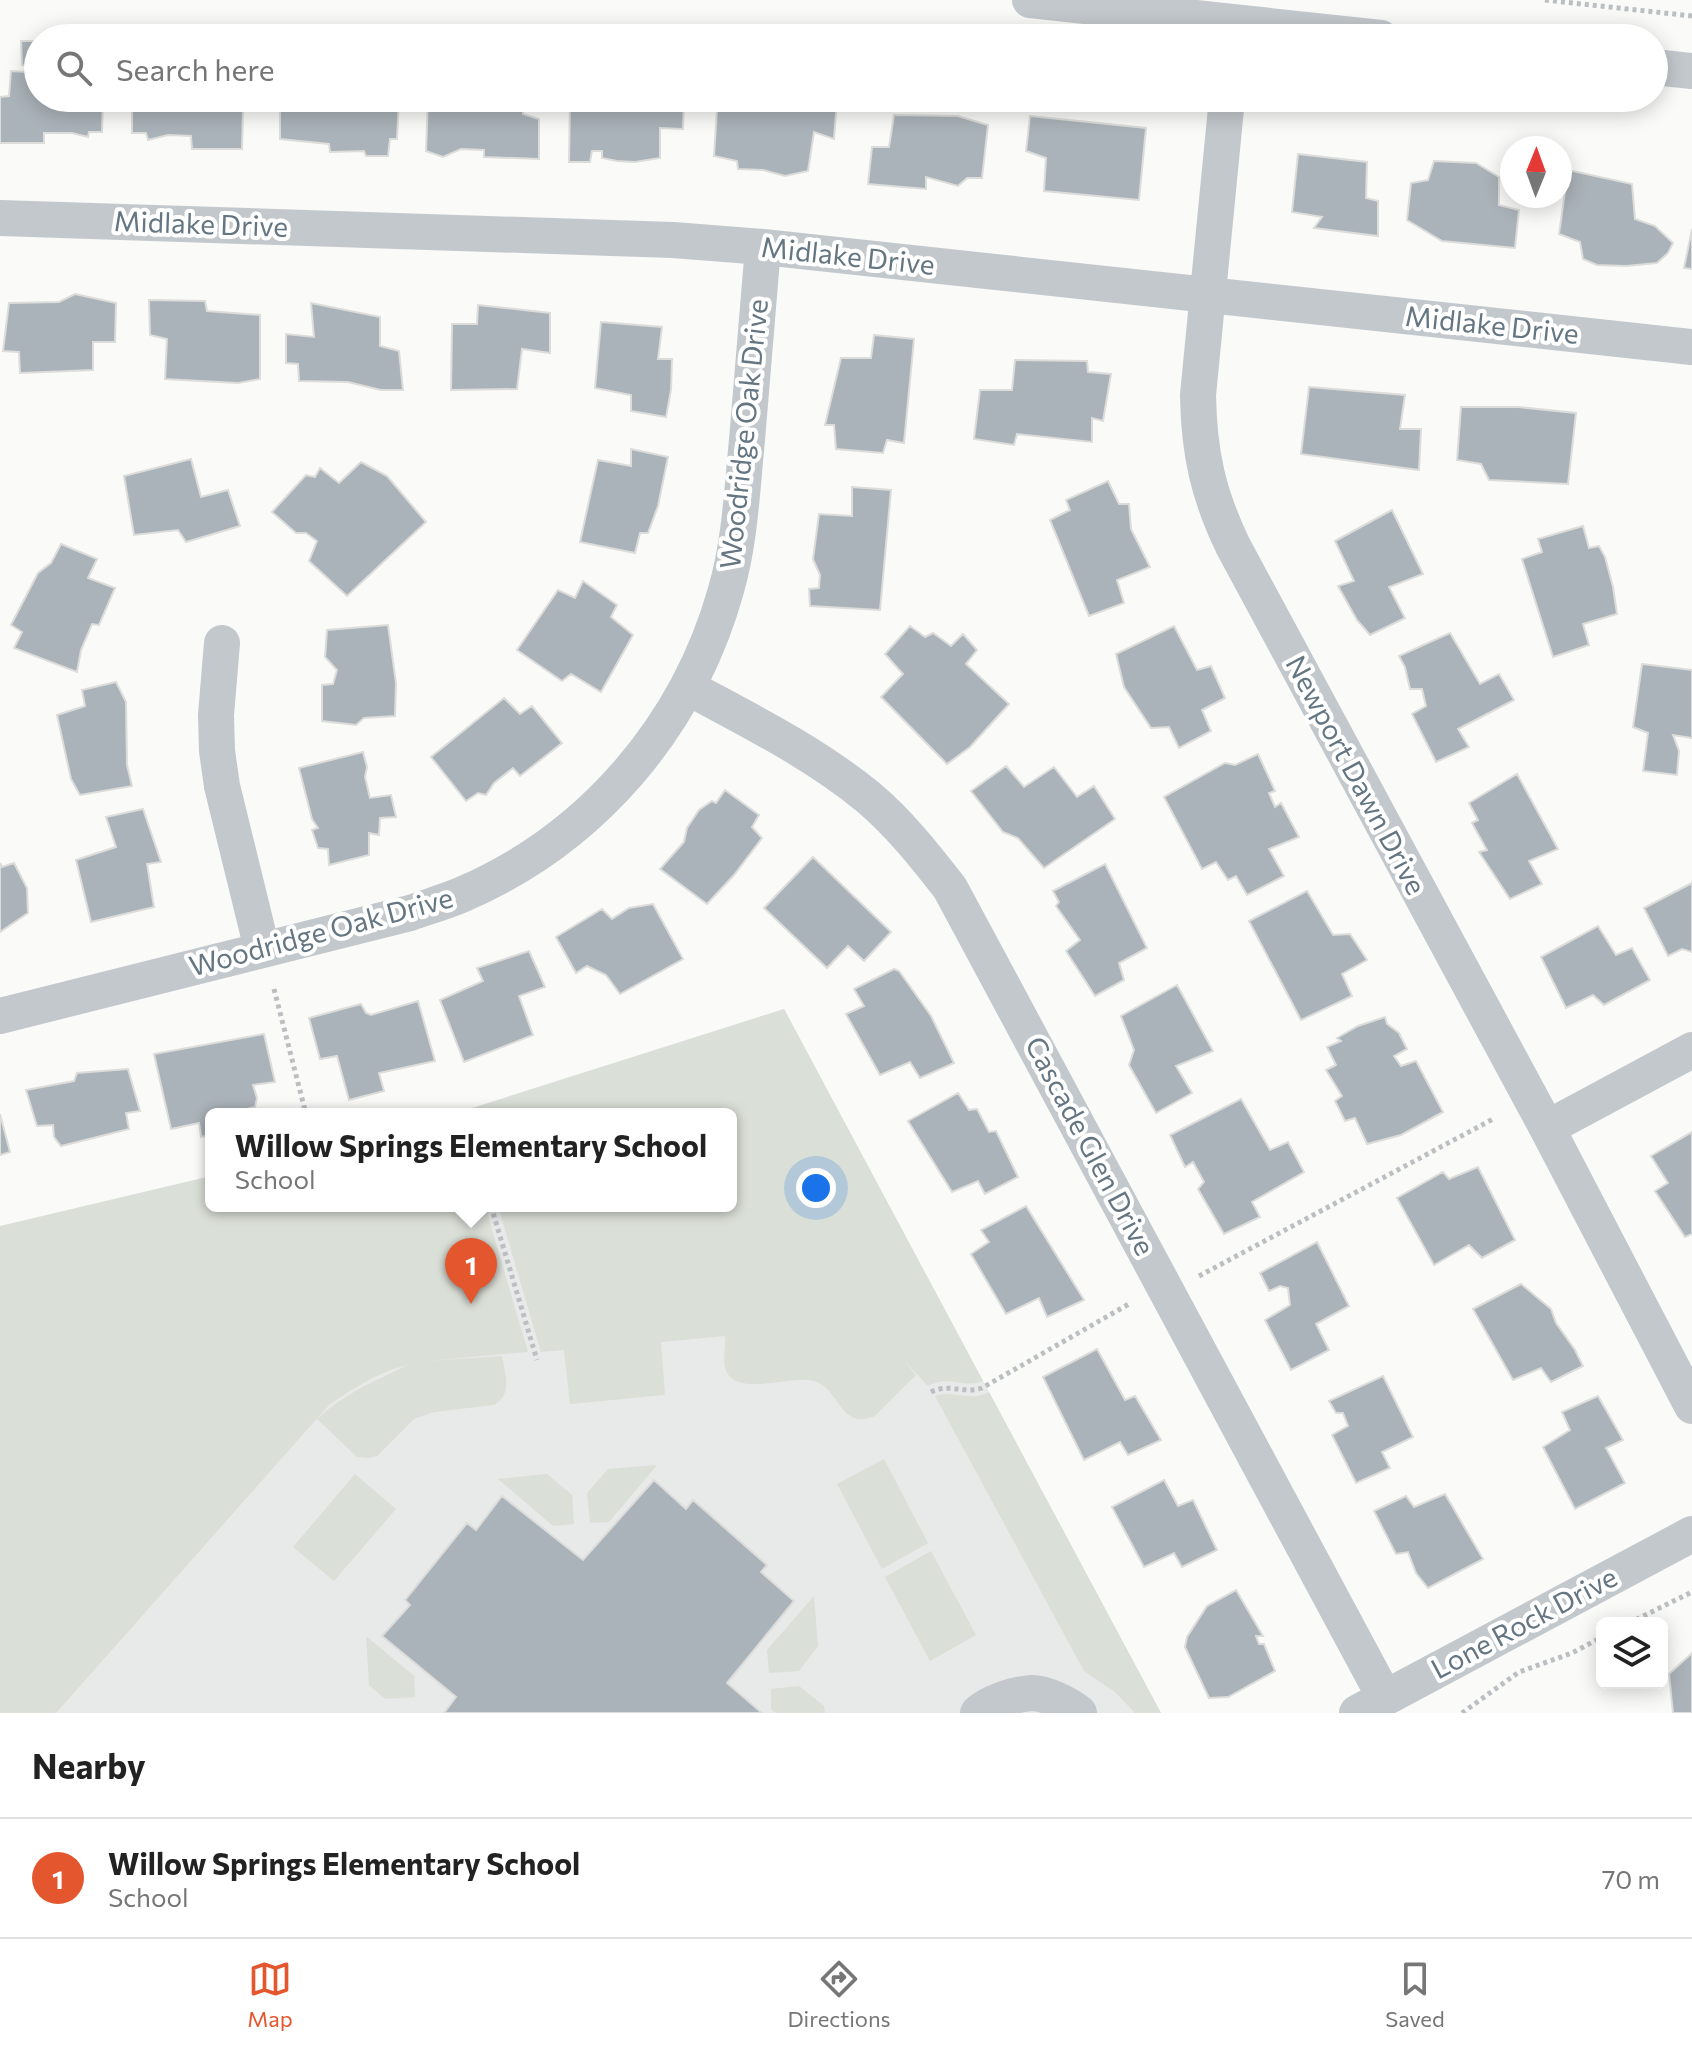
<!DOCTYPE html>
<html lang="en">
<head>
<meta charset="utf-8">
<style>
  body { margin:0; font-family:Commissioner,sans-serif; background:#f6f6f6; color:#222 }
  .controls { position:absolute; right:24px; bottom:24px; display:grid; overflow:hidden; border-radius:12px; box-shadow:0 4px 20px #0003 }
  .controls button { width:72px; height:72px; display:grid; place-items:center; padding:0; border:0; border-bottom:2px solid #e0e0e0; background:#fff; color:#222; font:40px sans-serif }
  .compass { position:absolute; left:1500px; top:136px; width:72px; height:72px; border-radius:50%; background:#fff; box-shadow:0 4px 20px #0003; rotate:1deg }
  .you { position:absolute; left:816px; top:1188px; width:28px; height:28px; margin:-20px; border:6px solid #fff; border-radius:50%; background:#1a73e8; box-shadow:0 0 0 12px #1a73e833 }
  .badge { display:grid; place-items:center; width:52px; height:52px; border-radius:50%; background:#e4572e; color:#fff; font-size:26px; font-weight:700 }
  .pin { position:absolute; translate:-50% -66px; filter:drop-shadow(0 2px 4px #0008) }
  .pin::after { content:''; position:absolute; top:42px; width:28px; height:24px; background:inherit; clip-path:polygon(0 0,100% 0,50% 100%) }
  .popup { position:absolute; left:205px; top:1108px; width:532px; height:104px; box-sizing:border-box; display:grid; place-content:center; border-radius:12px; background:#fff; filter:drop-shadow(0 2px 6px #0005); font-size:26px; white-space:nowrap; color:#767676 }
  .popup b { font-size:30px; color:#222 }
  .popup::after { content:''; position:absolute; left:50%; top:100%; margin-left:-16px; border:16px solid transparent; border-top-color:#fff }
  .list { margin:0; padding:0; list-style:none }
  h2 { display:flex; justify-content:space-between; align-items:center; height:104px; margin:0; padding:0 32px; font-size:34px }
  h2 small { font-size:26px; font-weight:400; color:#767676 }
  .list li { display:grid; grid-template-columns:52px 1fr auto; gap:24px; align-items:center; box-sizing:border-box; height:120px; padding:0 32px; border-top:2px solid #e0e0e0 }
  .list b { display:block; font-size:30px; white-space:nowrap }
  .list p { margin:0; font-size:26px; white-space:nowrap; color:#767676 }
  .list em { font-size:26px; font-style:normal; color:#767676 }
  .icon { flex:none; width:44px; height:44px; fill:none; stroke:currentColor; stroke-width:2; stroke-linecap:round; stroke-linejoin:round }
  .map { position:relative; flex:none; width:1692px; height:1713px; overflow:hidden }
  .search { position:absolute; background:#fff; box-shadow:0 4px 20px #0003; left:24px; right:24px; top:24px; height:88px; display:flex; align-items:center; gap:20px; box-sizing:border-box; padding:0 28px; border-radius:44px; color:#767676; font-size:30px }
  .sheet { height:224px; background:#fff }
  nav { display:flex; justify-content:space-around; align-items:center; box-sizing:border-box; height:112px; border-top:2px solid #e0e0e0; background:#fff; font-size:22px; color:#767676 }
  nav a { display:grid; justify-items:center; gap:4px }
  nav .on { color:#e4572e }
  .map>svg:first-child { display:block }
  .built { fill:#e8e9e9 }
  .green { fill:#dadfd7 }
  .building { fill:#aab3b9; stroke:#dcdcda; stroke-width:2 }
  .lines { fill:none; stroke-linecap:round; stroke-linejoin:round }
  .path { stroke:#bbbfc2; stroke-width:5; stroke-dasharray:4 4; stroke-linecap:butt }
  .minor { stroke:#c3c8cc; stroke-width:36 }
  .labels { text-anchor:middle; stroke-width:8; stroke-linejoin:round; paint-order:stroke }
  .street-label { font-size:28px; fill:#657683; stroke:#fff }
</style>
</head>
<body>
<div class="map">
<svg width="1692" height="1713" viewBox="0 0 1692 1713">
  <rect width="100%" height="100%" fill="#fafaf8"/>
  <path class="built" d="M784 1009 1161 1713H0V1226L211 1206H731V1114H451L500 1101Z"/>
  <path class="green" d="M784 1009 983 1381C962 1389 949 1374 928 1386L902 1358 916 1375 875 1416C841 1430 840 1392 817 1382 795 1372 733 1401 725 1367 723 1357 726 1345 725 1336L661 1342 665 1395 570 1404 564 1350 541 1352 498 1206H731V1114H471L469 1109Z
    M211 1176V1206H485L528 1352 427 1361 502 1356C505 1375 513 1394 494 1405L434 1412 414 1419 377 1456 369 1458 357 1457 317 1419C344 1394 376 1380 408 1365 379 1371 353 1389 329 1405L56 1713H0V1226Z
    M989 1392 1161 1713H1135L1115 1692 1084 1671 935 1396C954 1389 970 1403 989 1392Z
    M884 1459 928 1543 882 1569 837 1484Z
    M657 1465 609 1522 590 1523 587 1493 608 1469Z
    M355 1474 396 1509 334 1581 293 1547Z
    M547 1474 572 1495 574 1524 553 1526 498 1479Z
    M931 1551 976 1635 930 1661 885 1577Z
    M814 1596 818 1646 799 1671 769 1673 767 1650Z
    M366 1636 414 1676 415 1697 385 1699 369 1685Z
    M799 1686 824 1706 825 1713H776L771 1709V1689Z"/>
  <path class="building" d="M21 41H38V98H103L102 132H89L88 137 72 133H44V143H0V97L9 96 11 71 26 72V66L22 65Z
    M132 98H226L228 110 243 111 242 149H192L191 136 168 135 148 140 146 133H132Z
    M399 98 397 139H390L388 156H366L364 151 330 152 329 144 280 139V100Z
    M428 98H524L523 114 539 119V159L484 157V150L461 149 443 157 426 151Z
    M570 98H684L683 129 660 128V158L635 162 617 161 602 158V151H592L590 162H569Z
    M733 98 837 100 834 139 814 132 808 171 785 176 763 170 738 169 737 161 714 156 717 110H732Z
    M894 115 958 116 988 125 982 178H967L958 186 926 177V189L868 184 872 147H889Z
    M1030 116 1146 128 1139 200 1044 191 1046 158 1026 151Z
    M1298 154 1367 162 1366 198 1378 201V236L1314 228 1322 217 1292 212Z
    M1434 161 1476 163 1499 177V205L1519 210 1515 248 1442 241 1407 220 1411 183 1428 180Z
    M1568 170 1632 184 1635 219 1655 226 1673 243 1668 253 1657 263 1626 266 1597 265 1583 259 1580 242 1559 234Z
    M1692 229V269L1684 268Z
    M75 294 116 303 115 342H93V370L20 373 19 352 3 351 9 303 59 302Z
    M149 300 205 301 207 311 260 315V379L238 383 165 379 167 339 150 335Z
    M311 303 380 317V346L399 351 403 390H381L348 382 299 381 298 364 286 363V334L314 337Z
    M478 305 550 313V353L522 349 517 389 451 390 452 324H477Z
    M601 322 662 327 658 359H672L671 390 666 417 631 411V395L595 388Z
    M874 335 914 339 904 443 887 440 883 453 836 449 834 425H825L841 358H871Z
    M1015 360 1087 361 1088 372 1111 374 1103 421 1092 418V442L1017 434 1014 445 974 439 980 390H1012Z
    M1309 387 1405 395 1400 429H1421L1419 470 1301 454Z
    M1461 407H1518L1576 413 1568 484 1489 480 1481 464 1457 460Z
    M631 449 668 457 658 506 648 533H640L635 553 580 542 598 460 631 466Z
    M191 459 201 497 228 490 240 526 186 542 178 530 134 535 124 476Z
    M361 462 387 476 426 522 347 596 309 561 317 541 306 533H296L272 512 306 475 315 477 320 468 339 483Z
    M1108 481 1119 504H1129L1131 529 1150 567 1117 580 1124 603 1089 616 1050 520 1070 510 1066 500Z
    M852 487 891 490 880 610 810 606 809 589 819 588 820 575 813 559 819 514 852 516Z
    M1392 510 1423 574 1389 587 1405 618 1370 635 1357 620 1338 586 1354 581 1335 541Z
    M1583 526 1589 548 1599 546 1605 557 1613 587 1617 614 1583 624 1589 645 1553 657 1522 559 1542 552 1538 539Z
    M61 544 97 559 88 578 115 588 99 625 92 624 81 650 77 672 14 648 22 632 11 625 38 573 51 563Z
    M583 581 617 605 611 617 633 635 601 692 571 674 562 681 517 650 558 590 575 598Z
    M388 625 396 683 395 716 364 718 356 725 322 721V685L333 684 337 670 325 657 327 630Z
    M910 626 925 637 933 633 951 646 963 634 977 650 966 664 1009 704 970 747 947 764 881 697 903 674 885 654Z
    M1174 626 1197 670 1211 666 1225 698 1202 710 1211 731 1179 748 1169 727 1151 728 1124 687 1116 654Z
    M1450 633 1480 684 1499 674 1514 700 1458 729 1469 747 1436 762 1412 714 1426 706 1422 689H1410L1405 667 1399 656Z
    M1642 664 1692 670V738L1673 735 1679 751 1677 775 1643 771 1648 733 1633 727Z
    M116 682 126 702 127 765 132 786 80 795 71 779 57 715 85 706 82 690Z
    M504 698 520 714 532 706 562 743 520 776 513 768 494 783 486 795 478 793 466 801 431 757Z
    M363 752 367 767 365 777 370 798 391 795 396 817 380 818 379 835 369 833V855L329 865 328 849 318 848 312 830 318 828 312 819 299 768Z
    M1258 754 1275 791 1269 793 1275 807 1281 803 1299 837 1269 849 1284 876 1247 895 1236 876 1228 880 1216 862 1202 869 1164 797 1225 763 1235 765Z
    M1006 766 1024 787 1054 767 1077 797 1094 786 1115 819 1044 868 1018 838 1003 832 971 791Z
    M1517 774 1558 849 1529 861 1542 884 1510 899 1479 852 1487 850 1472 823 1478 820 1469 803Z
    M725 790 759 815 752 827 762 838 734 875 707 904 660 869 684 842 687 828 699 810 712 801 716 803Z
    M143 809 161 862 147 864 154 907 91 922 76 860 116 847 106 817Z
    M813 857 891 932 864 961 848 946 827 968 764 908Z
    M0 863 2 867 14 863 27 888 28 913 0 932Z
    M1105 864 1147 948 1119 963 1124 980 1095 996 1066 951 1080 940 1056 906 1059 902 1053 891Z
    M1692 883V952L1682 949 1668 956 1644 908Z
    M1307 891 1333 935 1350 934 1367 960 1342 974 1352 996 1301 1020 1249 921Z
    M653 904 683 959 620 994 606 975 587 966 576 973 556 937 602 909 612 919 629 908Z
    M1598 926 1616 955 1632 948 1650 980 1604 1005 1593 995 1566 1008 1541 957Z
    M529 951 545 987 519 996 533 1035 464 1062 440 1000 483 981 477 968Z
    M894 969 899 971 931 1016 954 1063 920 1078 910 1062 880 1075 846 1014 864 1006 854 989Z
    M1177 985 1213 1051 1176 1066 1192 1093 1156 1113 1129 1065 1134 1050 1121 1016Z
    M418 1001 435 1061 379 1073 384 1091 349 1100 337 1056 320 1059 309 1018 361 1004 366 1013 371 1015Z
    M1385 1017 1387 1024 1399 1033 1407 1049 1394 1056 1401 1066 1416 1061 1443 1112 1401 1135 1367 1144 1355 1118 1345 1121 1335 1101 1342 1096 1326 1070 1336 1065 1327 1047 1341 1041 1337 1038 1358 1026Z
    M264 1034 275 1082 253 1085 257 1098 255 1107 227 1114H211V1135L201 1137 199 1123 171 1129 154 1054Z
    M128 1069 140 1111 126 1113 129 1129 61 1146 54 1137 53 1125 37 1126 26 1090 74 1081 77 1073Z
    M958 1093 969 1110 977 1109 989 1132 996 1131 1018 1177 985 1194 978 1181 952 1192 908 1121Z
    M1241 1099 1270 1150 1288 1142 1304 1172 1252 1202 1260 1217 1224 1234 1198 1189 1204 1182 1193 1162 1185 1167 1170 1135Z
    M0 1114 10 1152 0 1155Z
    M1692 1132V1234L1685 1237 1655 1191 1668 1183 1651 1156Z
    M1478 1167 1515 1240 1482 1258 1469 1245 1434 1265 1397 1198 1443 1172 1449 1179Z
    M1026 1206 1084 1300 1047 1317 1039 1298 1006 1314 971 1254 989 1242 981 1230Z
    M1317 1242 1349 1306 1316 1324 1329 1350 1291 1370 1265 1320 1290 1305 1288 1288 1280 1286 1269 1291 1260 1273Z
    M1521 1284 1551 1309 1556 1323 1575 1350 1583 1366 1551 1382 1541 1368 1513 1380 1473 1309Z
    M1097 1349 1125 1400 1135 1396 1161 1440 1128 1455 1120 1442 1084 1460 1043 1377Z
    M1383 1376 1413 1437 1382 1452 1390 1468 1356 1483 1332 1435 1348 1426 1343 1413H1336L1329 1401Z
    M1598 1396 1623 1440 1606 1448 1625 1483 1575 1509 1543 1447 1570 1430 1562 1412Z
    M654 1480 686 1509 693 1500 767 1565 761 1572 794 1601 727 1683 762 1713H444L456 1697 382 1636 410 1605 405 1600 467 1523 476 1530 502 1496 583 1560Z
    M1164 1480 1178 1506 1193 1500 1217 1550 1182 1567 1174 1553 1144 1567 1112 1507Z
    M1445 1494 1483 1559 1428 1588 1416 1573 1408 1552 1396 1554 1374 1511 1406 1496 1414 1507Z
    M1236 1590 1263 1636H1256L1259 1644H1264L1275 1671 1228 1697 1209 1698 1185 1647 1187 1637 1207 1606Z
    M1692 1653V1713H1673L1669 1674Z"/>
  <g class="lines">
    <path class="path" d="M1545 0 1692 16
      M274 989 306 1114
      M491 1206 537 1360
      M1199 1276 1495 1118
      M931 1392C949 1383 964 1394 982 1388L1129 1304
      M1629 1623 1692 1592
      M1462 1713 1519 1672 1572 1653 1602 1637"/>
    <path class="minor" d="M1030 0 1381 38
      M1654 67 1692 71
      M1227 98 1198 395C1199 453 1208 494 1233 546L1547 1128 1692 1406
      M0 218 673 240 763 247 1692 347
      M222 643 216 715 217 751 222 786 262 949
      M689 688C750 721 813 752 868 797 899 823 925 856 950 888L1385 1698
      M0 1016 410 913C427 907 444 902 461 895 592 839 688 726 726 590 740 542 742 490 747 440 752 376 758 312 763 247
      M1547 1128 1692 1050
      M978 1713C990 1702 1015 1694 1032 1693 1046 1693 1068 1704 1079 1713
      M1357 1713 1692 1534"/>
  </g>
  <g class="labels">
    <g class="street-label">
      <text transform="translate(201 224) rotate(2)" y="10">Midlake Drive</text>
      <text transform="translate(848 256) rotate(6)" y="10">Midlake Drive</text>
      <text transform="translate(1492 325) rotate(6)" y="10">Midlake Drive</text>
      <text transform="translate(744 434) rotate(-84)" y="10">Woodridge Oak Drive</text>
      <text transform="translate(1356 775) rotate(62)" y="10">Newport Dawn Drive</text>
      <text transform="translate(321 932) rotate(-15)" y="10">Woodridge Oak Drive</text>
      <text transform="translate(1090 1146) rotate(62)" y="10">Cascade Glen Drive</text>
      <text transform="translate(1524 1623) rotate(-28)" y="10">Lone Rock Drive</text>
    </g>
  </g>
</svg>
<div class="controls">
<button><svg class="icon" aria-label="layers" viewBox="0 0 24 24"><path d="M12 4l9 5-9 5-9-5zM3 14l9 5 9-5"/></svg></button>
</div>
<svg class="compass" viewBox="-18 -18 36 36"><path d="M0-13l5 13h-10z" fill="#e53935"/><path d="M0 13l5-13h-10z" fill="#767676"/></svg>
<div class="you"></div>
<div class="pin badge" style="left:471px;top:1304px">1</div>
<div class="popup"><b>Willow Springs Elementary School</b>School</div>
<div class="search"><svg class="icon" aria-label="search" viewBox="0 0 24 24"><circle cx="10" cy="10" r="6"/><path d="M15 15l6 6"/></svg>Search here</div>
</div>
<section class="sheet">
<h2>Nearby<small></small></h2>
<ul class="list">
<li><span class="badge">1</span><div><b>Willow Springs Elementary School</b><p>School</p></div><em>70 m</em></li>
</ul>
</section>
<nav>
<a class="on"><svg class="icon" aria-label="map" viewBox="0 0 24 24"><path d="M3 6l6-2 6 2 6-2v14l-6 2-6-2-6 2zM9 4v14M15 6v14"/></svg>Map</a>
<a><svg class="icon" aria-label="directions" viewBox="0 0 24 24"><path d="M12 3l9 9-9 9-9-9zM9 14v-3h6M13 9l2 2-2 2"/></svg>Directions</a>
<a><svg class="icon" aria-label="saved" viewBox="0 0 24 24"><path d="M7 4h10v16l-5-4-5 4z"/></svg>Saved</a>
</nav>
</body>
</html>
